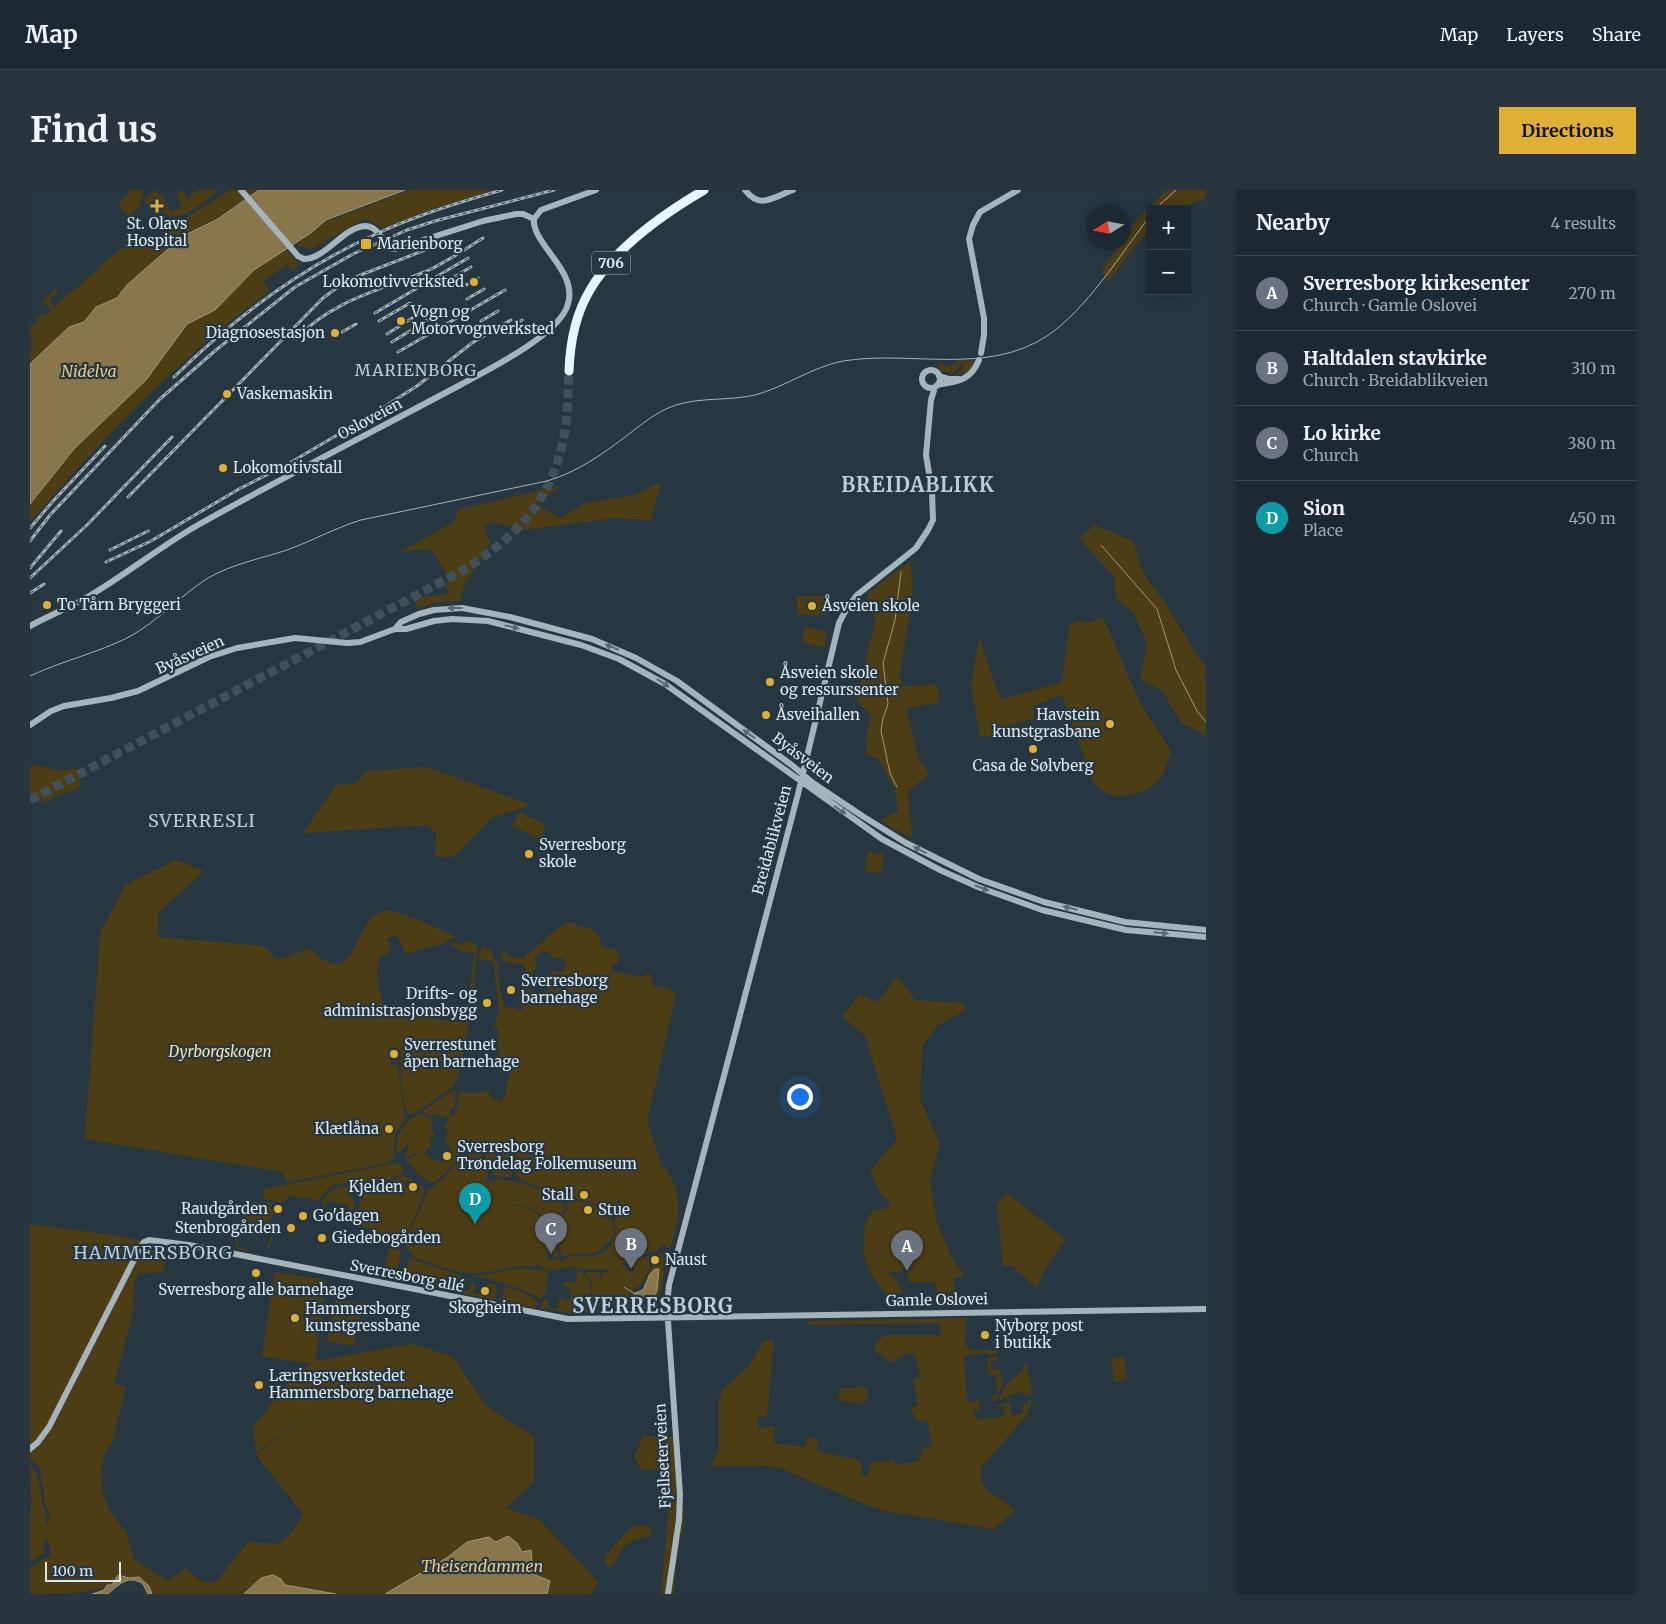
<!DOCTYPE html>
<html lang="en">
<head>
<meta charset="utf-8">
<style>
  body { margin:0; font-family:Merriweather,serif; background:#29353e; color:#f1f3f6 }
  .controls { position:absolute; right:15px; top:15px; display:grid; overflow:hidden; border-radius:0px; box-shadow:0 2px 12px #0003 }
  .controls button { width:45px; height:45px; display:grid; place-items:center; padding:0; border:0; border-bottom:1px solid #3a454d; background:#1c2932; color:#f1f3f6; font:25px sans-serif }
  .compass { position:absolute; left:1056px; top:15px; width:45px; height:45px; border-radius:50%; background:#1c2932; box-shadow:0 2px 12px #0003; rotate:259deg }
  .scale { position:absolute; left:15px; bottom:12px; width:76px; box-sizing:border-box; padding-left:5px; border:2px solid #dce7ee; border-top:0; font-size:14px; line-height:18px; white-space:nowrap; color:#dce7ee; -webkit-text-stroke:4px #263742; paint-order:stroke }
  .you { position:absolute; left:769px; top:906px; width:18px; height:18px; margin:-12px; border:4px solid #fff; border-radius:50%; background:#1a73e8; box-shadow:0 0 0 8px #1a73e833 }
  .badge { display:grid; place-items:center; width:32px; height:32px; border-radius:50%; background:#e0b034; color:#fff; font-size:16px; font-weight:700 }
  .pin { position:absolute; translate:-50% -41px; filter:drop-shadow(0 1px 2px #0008) }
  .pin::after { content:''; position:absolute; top:26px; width:18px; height:15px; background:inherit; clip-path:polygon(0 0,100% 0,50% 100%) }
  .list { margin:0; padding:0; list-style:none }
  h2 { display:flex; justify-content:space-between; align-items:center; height:65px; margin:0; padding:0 20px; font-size:21px }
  h2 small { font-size:16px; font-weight:400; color:#a0a6ac }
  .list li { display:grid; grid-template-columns:32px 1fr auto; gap:15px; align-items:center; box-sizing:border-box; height:75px; padding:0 20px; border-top:1px solid #3a454d }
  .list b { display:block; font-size:19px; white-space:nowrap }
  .list p { margin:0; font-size:16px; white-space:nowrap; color:#a0a6ac }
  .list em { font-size:16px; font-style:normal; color:#a0a6ac }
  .map { position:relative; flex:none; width:1176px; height:1404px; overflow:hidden; border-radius:0px }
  header { display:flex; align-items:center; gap:30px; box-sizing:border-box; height:70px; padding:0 25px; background:#1c2932; border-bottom:1px solid #3a454d }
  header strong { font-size:24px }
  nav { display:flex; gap:28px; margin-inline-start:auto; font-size:18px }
  .intro { display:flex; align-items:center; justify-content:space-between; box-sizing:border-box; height:120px; padding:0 30px }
  h1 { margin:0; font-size:35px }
  .button { padding:12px 22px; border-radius:0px; background:#e0b034; color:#111; font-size:18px; font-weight:700 }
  main { display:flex; gap:30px; padding:0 30px }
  aside { flex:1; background:#1c2932; border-radius:0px; box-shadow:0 2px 12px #0003 }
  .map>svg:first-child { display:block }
  .green { fill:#4d3d15 }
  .water { fill:#89764a; stroke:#a2987b }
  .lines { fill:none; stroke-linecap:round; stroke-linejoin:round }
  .stream { stroke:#a2987b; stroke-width:1 }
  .highway-tunnel { stroke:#41515c; stroke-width:9; stroke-dasharray:9 4.5; stroke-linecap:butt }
  .secondary { stroke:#a6b4bd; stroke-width:6 }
  .highway { stroke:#e9f6fe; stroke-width:9 }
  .tram { stroke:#a5b2ba; stroke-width:1 }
  .rail-casing { stroke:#a5b2ba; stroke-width:3 }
  .rail { stroke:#263742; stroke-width:1; stroke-dasharray:4; stroke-linecap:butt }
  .oneway { fill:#596973 }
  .poi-dot { fill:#e0b034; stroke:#263742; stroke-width:2 }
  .labels { text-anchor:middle; stroke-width:4.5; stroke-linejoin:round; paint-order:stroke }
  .shield { fill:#263742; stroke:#a5b2ba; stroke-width:1 }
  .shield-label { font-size:14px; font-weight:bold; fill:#dce7ee }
  .poi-label { font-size:15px; fill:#dce7ee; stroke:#263742; text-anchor:start }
  .street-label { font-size:15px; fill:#dce7ee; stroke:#263742 }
  .park-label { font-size:15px; font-style:italic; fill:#fae1a9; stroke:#263742 }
  .neighbourhood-label { font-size:16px; letter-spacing:1px; fill:#b9cedc; stroke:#263742 }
  .water-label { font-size:16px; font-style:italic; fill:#eaca84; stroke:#263742 }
  .quarter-label { font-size:18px; letter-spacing:1px; fill:#b9cedc; stroke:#263742 }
  .district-label { font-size:20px; font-weight:bold; letter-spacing:1px; fill:#b9cedc; stroke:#263742 }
</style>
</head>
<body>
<header>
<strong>Map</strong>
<nav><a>Map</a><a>Layers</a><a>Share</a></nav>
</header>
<div class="intro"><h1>Find us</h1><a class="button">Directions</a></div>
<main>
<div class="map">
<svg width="1176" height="1404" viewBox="0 0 1176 1404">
  <rect width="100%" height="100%" fill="#263742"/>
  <path class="green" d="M101 0H113L110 17 98 26 88 15Z
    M127 0 129 5 132 4 141 22 152 17 146 4 153 0 158 9 162 7 160 4 169 0H188C178 9 154 30 140 26 133 24 130 17 125 13L115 14 116 6Z
    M201 0H229L188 29 153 46 97 95 87 108 66 117 54 132 39 137 0 174V161L2 159 0 135 3 136 8 131 7 129 14 123 17 125 21 120 12 111 26 98 28 102 19 110 24 117 34 109 33 107 47 98 58 87 69 80 68 78 91 58 93 60 95 58 94 55 99 51 102 55 106 51 105 49 109 45 120 58 139 38Z
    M380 0H463L396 21 353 38 334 29 281 59 267 55 296 32Z
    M1137 0H1176V8L1146 19H1120V40L1108 52 1078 92 1072 80 1091 53 1094 52V49L1106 30Z
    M256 59 267 72V79L261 80 258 74 233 91 240 101C153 164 71 251 0 332V314L44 259 116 190 157 134 185 120 224 80Z
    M927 170 946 171 937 182 921 187 931 181 935 173 933 172 925 182 920 183 911 181 907 173H912L916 177 927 173Z
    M631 292 621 330 583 328 493 340 465 332 454 336 460 353 434 395 430 411 409 412 386 418 385 412 391 407 418 404 416 383 401 359 369 362 424 332 428 319 531 296 506 314 530 328 556 313 605 305Z
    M1065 335 1103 351 1114 385 1134 411 1168 467 1176 476V485L1174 489 1176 492V548L1168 541 1152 534 1132 500 1110 489 1117 454 1104 423 1086 409 1084 387 1049 348Z
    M880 371 883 403 870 483 872 497 907 494 909 512 876 519 889 569 899 584 878 601 882 649 850 630 868 622 865 599 848 568 836 565 837 542 842 526 827 511 837 463 846 431 837 404Z
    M767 406H797V425H767Z
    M1073 427 1110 513 1141 561C1137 572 1134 585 1126 593 1112 606 1086 611 1070 599 1067 597 1065 593 1062 590L1032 505 1003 516 1004 528 981 535 974 547 950 546 941 496 949 447 963 490 972 509 1032 492 1039 435 1053 430 1058 433Z
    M775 436 797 442 794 458 772 452Z
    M6 575 31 581 45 578 49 583 50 595 47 599C41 600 20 609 15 613L9 607 0 613V577Z
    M397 577 501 615 461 628 424 667 405 666 406 643 397 635 273 643 306 595 325 593 338 581Z
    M489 622 516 635 510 649 482 636Z
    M838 662 854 664 851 683 835 681Z
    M146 670 174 681 129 722 127 747 234 756 246 769 258 767 279 758C285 763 291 770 298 772 329 785 325 726 355 721 368 719 413 741 426 747L412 754 376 764 367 746 365 745 357 749 361 761C358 763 353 765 351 768 342 779 350 804 354 816L352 821 436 833 444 763 433 762 419 755 424 753 430 754 440 751 447 755C447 778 435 882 423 897L382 925 379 924C370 911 372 877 370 861L366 862V858L361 857 360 870 365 871 367 864V871L361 872V874L366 875 368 878 375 928 366 944 364 954V968L358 972 347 975 257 992 252 982 55 949 70 743 96 694Z
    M535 733H545L549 737 560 738 561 740 568 744 572 757 585 759 589 764 588 773 582 776V780L586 782 612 787 619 783 623 790V796L638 798 646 804 617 932 632 976 628 977 636 979 646 997 648 1006V1030L640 1058H637L634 1054 627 1061 614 1064 619 1057 617 1056C609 1067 600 1067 592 1075L593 1077 596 1075 600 1083 605 1081 602 1072 610 1068 619 1066 620 1077 611 1095 602 1100 605 1103V1105L612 1109H624L627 1100 620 1084 619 1089 616 1087 622 1077 620 1065 633 1063 634 1083 628 1118 623 1122 539 1123 510 1118 515 1109 518 1111V1118L528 1119 529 1108H533L534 1111 541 1109V1098L533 1097V1094L536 1092H546L547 1084 544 1081 552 1082C560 1090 564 1099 559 1108L570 1115 565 1118 566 1121 570 1120 572 1115C583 1116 592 1117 598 1107L617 1115V1112L602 1107 600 1103C592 1116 578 1119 564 1111L562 1108V1092L555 1082H568L571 1089 572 1083 580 1082 579 1079H549C538 1071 520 1089 508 1073L506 1076C486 1074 468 1082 448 1083 428 1084 407 1075 388 1069L383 1066 376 1058 380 1042 398 1001 415 987 426 972 445 961 450 963 453 966V974L458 985 456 993 467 989 484 991 526 1005 534 1014 535 1019 530 1025 516 1029 503 1019 489 1014 479 1016 480 1017C493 1012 505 1021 514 1030 515 1049 527 1049 529 1068L523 1067V1059H519L517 1070 525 1069 531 1071C535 1070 538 1067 542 1066 549 1065 556 1067 563 1066 582 1062 588 1046 584 1029L587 1026 588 1017 591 1008H589L587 1012 584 1025 582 1026 571 1016 526 1003 490 989 480 977H478L482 984 481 987 466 986 455 973V963L449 958C422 962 422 985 401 993L388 984 377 970 385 966 389 961 379 967 375 968 380 952 368 964C363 948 375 929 389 924L402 928 401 940 405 943 400 950 401 958 395 961V964L400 969 412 972 419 961 421 960V958L417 955 415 949 418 942 415 937 419 928 403 924V926L393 923 392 921 423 901 426 903 424 920 421 919 420 924 423 926 426 923 430 901H433L434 903H449L459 900 460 906 469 911 472 910 476 903 475 899 480 886 479 876C477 875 474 874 472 872 467 867 467 846 468 839L464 837 469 819 465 789V775L462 771 453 769 451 773C447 769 449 760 454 757L460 759 468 775 470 800 475 819 479 816 491 821 495 810 493 801 495 798 503 801 504 810 510 804 513 806 516 805 521 792V781L523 779 530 783 533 781 537 771 531 768H523C521 766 521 764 519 762 515 758 507 765 504 768L507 775 502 783V790L498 794 495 793 494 783 496 780 494 774H487L472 770 471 763 474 761 482 767 494 768 496 764 504 760C507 754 515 753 517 746 525 743 528 738 535 733Z
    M868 786 885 810 933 813 935 821 908 835 892 856 890 909 910 954 900 991 907 1033 924 1072 933 1084 932 1087 924 1088V1113H910L906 1095 903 1092H881L878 1091V1087L876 1085 884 1074 877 1069 873 1080 868 1084 865 1080 859 1084 867 1090 868 1096H871L872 1103 856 1105 840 1082 833 1062 835 1033 843 1020 855 1019 859 1016V1011L850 1003 840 981 867 949 835 846 812 826 830 804 847 812Z
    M367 973 371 974 373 982C365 988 354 992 344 993 329 995 312 989 298 999 294 1002 292 1007 288 1010L261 1006 258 1007 254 1013 234 1009 233 999Z
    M373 986 378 987 383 990 382 993 377 990 375 995 388 1003 391 999 384 994 385 992 393 997 395 1001 376 1048 372 1050 326 1034 325 1026 335 1001Z
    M323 996 318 1005 324 1009V1017L316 1036 318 1015 297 1011 296 1017H294L292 1014C295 999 309 996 323 996Z
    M977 1003 1035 1049 1012 1084 1007 1098 982 1076H973L967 1014Z
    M531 1007C545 1010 565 1013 576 1022 581 1027 583 1033 584 1039 584 1045 583 1049 578 1053 563 1068 561 1061 543 1064 538 1065 536 1067 532 1066L528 1054 518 1043 516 1035C520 1028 531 1028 537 1021V1016Z
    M217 1011C226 1013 233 1011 242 1013L240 1018 245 1020 242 1029 240 1028 238 1031 241 1032 239 1039 236 1038 235 1039 243 1042V1047L239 1058H237L241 1044 213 1033 207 1056 217 1059 218 1061 207 1059 205 1055Z
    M0 1034 90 1046 133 1056 134 1082 109 1083 105 1090 103 1123 84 1194 96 1196 82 1253 75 1262 72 1275 71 1290 73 1305 81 1323 96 1342 104 1369 138 1391 156 1378C166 1388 172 1394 186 1392L218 1352 248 1354 262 1342 273 1324 226 1265 292 1214 226 1263 223 1237 262 1188 280 1174 232 1166 245 1082 297 1090 285 1171 381 1154 394 1157 423 1167 457 1217 504 1246V1292L476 1318 509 1329 568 1392 561 1404H517L520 1391 503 1384 500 1360 492 1362 487 1353 437 1352 418 1367 355 1404H306L255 1395 252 1392 231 1388 214 1404H122L121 1398 109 1387 98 1388 90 1385 82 1395H77C64 1404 19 1404 0 1404V1378L12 1370 20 1367V1356L16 1350 15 1347 13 1363 0 1373V1325C3 1319 0 1284 0 1274 14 1291 8 1308 17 1327L16 1334H18L20 1328 14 1310V1298L11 1292 10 1277 0 1269Z
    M333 1044 366 1053 371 1064 366 1082 369 1085C376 1083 378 1074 380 1068L389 1072 430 1085 432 1089 431 1096 435 1097 434 1101H439L441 1093 443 1092 445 1094 444 1103 461 1106 463 1099 455 1097 456 1093 465 1094 467 1097 465 1110 361 1089 353 1085 359 1059 361 1058 359 1053 338 1045 332 1047 331 1045Z
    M490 1078 518 1081 516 1101 512 1109 488 1098 455 1088 442 1087Z
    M477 1097 488 1100 509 1112 505 1118 472 1111 474 1098Z
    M305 1108 333 1114 324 1156 297 1151Z
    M937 1128V1132L935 1135 936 1156 941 1160 968 1161 967 1163 958 1165 957 1163 934 1166 937 1212 949 1210 950 1220 943 1221 946 1230 974 1226 975 1216 967 1217 966 1215 980 1213 982 1225 992 1223 993 1215 998 1214 997 1212 1000 1209 1002 1212 997 1225 952 1276C945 1303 969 1304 985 1320L964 1339 855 1321 834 1314 750 1278 735 1276H681L689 1258V1211L693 1199 719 1176 733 1152 744 1149 737 1226H728L729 1239H732V1237H745L744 1253 776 1257 777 1247 788 1249 787 1261 829 1270 832 1276 831 1285 838 1286 839 1277 843 1272 864 1270 865 1274 888 1272 893 1258 902 1256 897 1230 888 1232 880 1218 888 1216 883 1189 890 1188 885 1163 874 1165 860 1173 855 1167 845 1162V1155L854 1145H910L911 1133 777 1135 778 1131Z
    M995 1163 1002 1203 1001 1205 995 1206 994 1201H991V1207L989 1203 979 1205V1208L977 1209 976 1207H974V1209L969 1210C972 1204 974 1197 979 1192 990 1181 998 1181 995 1163Z
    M967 1166 968 1170 960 1171 961 1175H963V1180L970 1179 972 1196 967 1210 963 1211 962 1205 968 1204 965 1185H959L957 1171 959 1168Z
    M1094 1167 1097 1190 1084 1192 1081 1169Z
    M831 1196 838 1200V1207L831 1214 808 1210 811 1198H826Z
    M613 1246 649 1247 654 1331 647 1368 644 1404H631L640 1305 637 1278 612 1280 604 1267Z
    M617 1335 622 1341 620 1346C609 1348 597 1351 591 1361 586 1368 587 1372 579 1378L575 1374 576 1365 599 1339 605 1336Z"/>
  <path class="water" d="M229 0H375L296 30 281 43 224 80 185 120 157 134 116 190 44 259 0 314V174L39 137 54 132 66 117 87 108 97 95 153 46 188 29Z
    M625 1079H629L627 1100 624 1109H612L604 1105 605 1103 613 1100 620 1084Z
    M478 1346 487 1353 492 1362 501 1360 503 1384 520 1391 517 1404H355L418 1367 437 1352 459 1347 466 1352Z
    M88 1385 99 1388 109 1387 119 1396 122 1404H118L113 1394C99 1384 88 1395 78 1404H62L74 1400 77 1395H82Z
    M243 1385 251 1389 255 1395 306 1404H214L231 1388Z"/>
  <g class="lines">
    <path class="stream" d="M1071 355 1127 419 1146 480 1167 521 1176 532
      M867 597 860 583 851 541 853 528 858 514 853 473 865 430 871 382
      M594 1097 605 1104"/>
    <path class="highway-tunnel" d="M0 610 415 390C477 357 521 317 534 246 538 224 538 203 539 181"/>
    <path class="secondary" d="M211 0 268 66 274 69C296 69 314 36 336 36 352 37 351 58 365 59L453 31 486 24H493L504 29
      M715 0C730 20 744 7 763 0
      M951 163 954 145V128L939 49 943 35 950 22 988 0
      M892 189a9 9 0 1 1 18 0a9 9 0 1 1-18 0Z
      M909 186 919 189H929
      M907 195C926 191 940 192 949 170
      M0 436C20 425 41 417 61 405 98 383 131 356 168 335 255 286 344 241 432 194 459 179 526 146 537 117 551 82 501 54 504 29L511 20 566 0
      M365 439 371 432 389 424 404 420 432 418 480 427 562 449 606 468 647 491 763 576 783 593 834 627 876 653 949 689 1014 712 1095 732 1176 740
      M0 535 21 521 34 516 81 508 108 501 179 467 207 458 265 448 317 453 330 452 365 439H376L404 431 422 429 458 431 551 455 589 469 635 494 852 649 910 680 948 697 1012 720 1096 740 1176 747
      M0 1259 8 1252 19 1237 111 1056 114 1052 119 1050 159 1055 538 1129 1176 1119
      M638 1404 649 1330 650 1305 637 1116 639 1095 768 604 809 433 817 418 827 405 886 358 898 340 903 330 902 301 896 265 901 210 905 197"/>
    <path class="highway" d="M539 181C540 153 545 125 560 100 584 59 633 24 674 0"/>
    <path class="tram" d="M1125 19 1146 0
      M0 486C32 471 67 463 99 447 128 431 150 406 178 388 202 374 230 369 257 360 282 351 305 338 331 330L517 291C547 282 570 266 595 247 611 235 627 221 646 215 672 207 699 211 725 205 755 197 782 177 813 171 880 160 956 186 1017 146 1057 119 1090 65 1120 26"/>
    <g class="rail-casing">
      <path id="rail" d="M424 87 441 77
        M431 98 448 88
        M437 109 454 99
        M345 123 438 68
        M349 131 380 113
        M451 131 468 121
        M477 139 492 130
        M312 142 326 134
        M357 144 387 125
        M266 149C301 111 350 100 397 81 417 72 435 59 453 48
        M362 152 407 124
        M368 162 475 100
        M144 187C203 129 270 78 346 44 386 25 429 12 472 0
        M98 307 293 108 315 92 328 86 408 55
        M0 338 24 310 75 256
        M0 351 20 325 130 209 186 160 265 97 323 64 377 40 405 31 524 0
        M80 360 118 341
        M76 372 121 351 209 299 258 274 341 225 387 196 442 153 481 130
        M0 378 31 341
        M0 388 57 335 142 247
        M0 403 14 394"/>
    </g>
    <use href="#rail" class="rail"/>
  </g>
  <defs><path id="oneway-solid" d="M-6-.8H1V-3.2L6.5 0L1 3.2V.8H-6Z" transform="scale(1.25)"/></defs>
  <g class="oneway">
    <use href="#oneway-solid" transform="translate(425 418) rotate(-180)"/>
    <use href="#oneway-solid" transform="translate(482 437) rotate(13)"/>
    <use href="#oneway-solid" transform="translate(582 457) rotate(-158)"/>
    <use href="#oneway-solid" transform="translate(633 493) rotate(33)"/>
    <use href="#oneway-solid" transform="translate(719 544) rotate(-144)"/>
    <use href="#oneway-solid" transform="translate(810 620) rotate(35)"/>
    <use href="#oneway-solid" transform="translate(890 660) rotate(-153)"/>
    <use href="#oneway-solid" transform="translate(952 698) rotate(21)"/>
    <use href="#oneway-solid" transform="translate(1040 718) rotate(-166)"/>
    <use href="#oneway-solid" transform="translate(1131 743) rotate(5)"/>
  </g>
  <g class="poi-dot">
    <path d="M124.5 8.5h5v5h5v5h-5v5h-5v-5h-5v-5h5z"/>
    <rect x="330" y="48" width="12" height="12" rx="2.5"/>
    <circle cx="444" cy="92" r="5"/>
    <circle cx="371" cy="131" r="5"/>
    <circle cx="305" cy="143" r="5"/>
    <circle cx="197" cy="204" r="5"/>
    <circle cx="193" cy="278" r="5"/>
    <circle cx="17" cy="415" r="5"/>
    <circle cx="782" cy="416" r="5"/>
    <circle cx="740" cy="492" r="5"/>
    <circle cx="736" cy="525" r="5"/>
    <circle cx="1080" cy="534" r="5"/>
    <circle cx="1003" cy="559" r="5"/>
    <circle cx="499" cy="664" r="5"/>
    <circle cx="481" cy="800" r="5"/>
    <circle cx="457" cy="813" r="5"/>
    <circle cx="364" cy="864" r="5"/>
    <circle cx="359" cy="939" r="5"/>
    <circle cx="417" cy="966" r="5"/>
    <circle cx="383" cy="997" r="5"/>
    <circle cx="554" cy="1005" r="5"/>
    <circle cx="248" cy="1019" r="5"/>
    <circle cx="558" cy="1020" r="5"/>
    <circle cx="273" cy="1026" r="5"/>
    <circle cx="261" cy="1038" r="5"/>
    <circle cx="292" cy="1048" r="5"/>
    <circle cx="625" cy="1070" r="5"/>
    <circle cx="226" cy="1083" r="5"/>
    <circle cx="455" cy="1101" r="5"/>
    <circle cx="265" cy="1128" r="5"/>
    <circle cx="955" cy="1145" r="5"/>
    <circle cx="229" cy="1195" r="5"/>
  </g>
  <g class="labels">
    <rect class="shield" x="562" y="61.5" width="38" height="23" rx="4"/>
    <g class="shield-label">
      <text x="581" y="78">706</text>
    </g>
    <g class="poi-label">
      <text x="127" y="39" text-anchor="middle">St. Olavs<tspan x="127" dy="17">Hospital</tspan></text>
      <text x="347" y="59">Marienborg</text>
      <text x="434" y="97" text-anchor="end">Lokomotivverksted</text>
      <text x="381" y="127">Vogn og<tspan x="381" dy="17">Motorvognverksted</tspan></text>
      <text x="295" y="148" text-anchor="end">Diagnosestasjon</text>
      <text x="207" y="209">Vaskemaskin</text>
      <text x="203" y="283">Lokomotivstall</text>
      <text x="27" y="420">To Tårn Bryggeri</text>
      <text x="792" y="421">Åsveien skole</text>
      <text x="750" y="488">Åsveien skole<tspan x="750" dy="17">og ressurssenter</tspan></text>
      <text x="746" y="530">Åsveihallen</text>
      <text x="1070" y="530" text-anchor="end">Havstein<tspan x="1070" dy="17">kunstgrasbane</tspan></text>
      <text x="1003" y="581" text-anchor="middle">Casa de Sølvberg</text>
      <text x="509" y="660">Sverresborg<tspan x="509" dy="17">skole</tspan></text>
      <text x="491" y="796">Sverresborg<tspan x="491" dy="17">barnehage</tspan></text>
      <text x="447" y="809" text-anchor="end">Drifts- og<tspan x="447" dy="17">administrasjonsbygg</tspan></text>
      <text x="374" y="860">Sverrestunet<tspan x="374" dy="17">åpen barnehage</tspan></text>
      <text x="349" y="944" text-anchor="end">Klætlåna</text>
      <text x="427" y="962">Sverresborg<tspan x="427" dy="17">Trøndelag Folkemuseum</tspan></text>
      <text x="373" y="1002" text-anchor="end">Kjelden</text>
      <text x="544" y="1010" text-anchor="end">Stall</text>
      <text x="238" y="1024" text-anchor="end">Raudgården</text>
      <text x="568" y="1025">Stue</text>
      <text x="283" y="1031">Go'dagen</text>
      <text x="251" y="1043" text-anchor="end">Stenbrogården</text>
      <text x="302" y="1053">Giedebogården</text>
      <text x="635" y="1075">Naust</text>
      <text x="226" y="1105" text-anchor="middle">Sverresborg alle barnehage</text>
      <text x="455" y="1123" text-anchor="middle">Skogheim</text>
      <text x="275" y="1124">Hammersborg<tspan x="275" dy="17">kunstgressbane</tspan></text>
      <text x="965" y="1141">Nyborg post<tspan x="965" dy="17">i butikk</tspan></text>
      <text x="239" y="1191">Læringsverkstedet<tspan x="239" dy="17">Hammersborg barnehage</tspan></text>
    </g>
    <g class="street-label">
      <text transform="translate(340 229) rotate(-28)" y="5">Osloveien</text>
      <text transform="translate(160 465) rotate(-24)" y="5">Byåsveien</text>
      <text transform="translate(773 568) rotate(37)" y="5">Byåsveien</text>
      <text transform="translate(742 650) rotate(-75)" y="5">Breidablikveien</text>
      <text transform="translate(377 1086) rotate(11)" y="5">Sverresborg allé</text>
      <text transform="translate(907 1110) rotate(-1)" y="5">Gamle Oslovei</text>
      <text transform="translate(633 1266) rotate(-93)" y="5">Fjellseterveien</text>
    </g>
    <g class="park-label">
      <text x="190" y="867">Dyrborgskogen</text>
    </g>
    <g class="neighbourhood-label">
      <text x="386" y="186">MARIENBORG</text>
    </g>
    <g class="water-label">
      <text x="59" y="187">Nidelva</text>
      <text x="452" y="1382">Theisendammen</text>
    </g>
    <g class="quarter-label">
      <text x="172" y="637">SVERRESLI</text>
      <text x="123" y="1069">HAMMERSBORG</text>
    </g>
    <g class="district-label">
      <text x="888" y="302">BREIDABLIKK</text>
      <text x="623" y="1123">SVERRESBORG</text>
    </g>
  </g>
</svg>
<div class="controls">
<button>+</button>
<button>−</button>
</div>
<svg class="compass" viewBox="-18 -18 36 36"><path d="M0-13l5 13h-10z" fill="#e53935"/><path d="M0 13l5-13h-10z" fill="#a0a6ac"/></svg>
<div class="scale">100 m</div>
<div class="you"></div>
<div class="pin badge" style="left:877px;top:1081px;background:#6b7280">A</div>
<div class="pin badge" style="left:601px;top:1079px;background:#6b7280">B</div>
<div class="pin badge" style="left:521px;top:1064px;background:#6b7280">C</div>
<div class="pin badge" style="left:445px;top:1034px;background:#0f9aa8">D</div>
</div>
<aside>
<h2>Nearby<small>4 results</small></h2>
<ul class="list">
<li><span class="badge" style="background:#6b7280">A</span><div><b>Sverresborg kirkesenter</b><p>Church · Gamle Oslovei</p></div><em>270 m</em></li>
<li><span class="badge" style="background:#6b7280">B</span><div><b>Haltdalen stavkirke</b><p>Church · Breidablikveien</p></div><em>310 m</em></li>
<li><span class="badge" style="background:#6b7280">C</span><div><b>Lo kirke</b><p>Church</p></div><em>380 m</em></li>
<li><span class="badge" style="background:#0f9aa8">D</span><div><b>Sion</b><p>Place</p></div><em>450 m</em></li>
</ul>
</aside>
</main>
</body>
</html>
